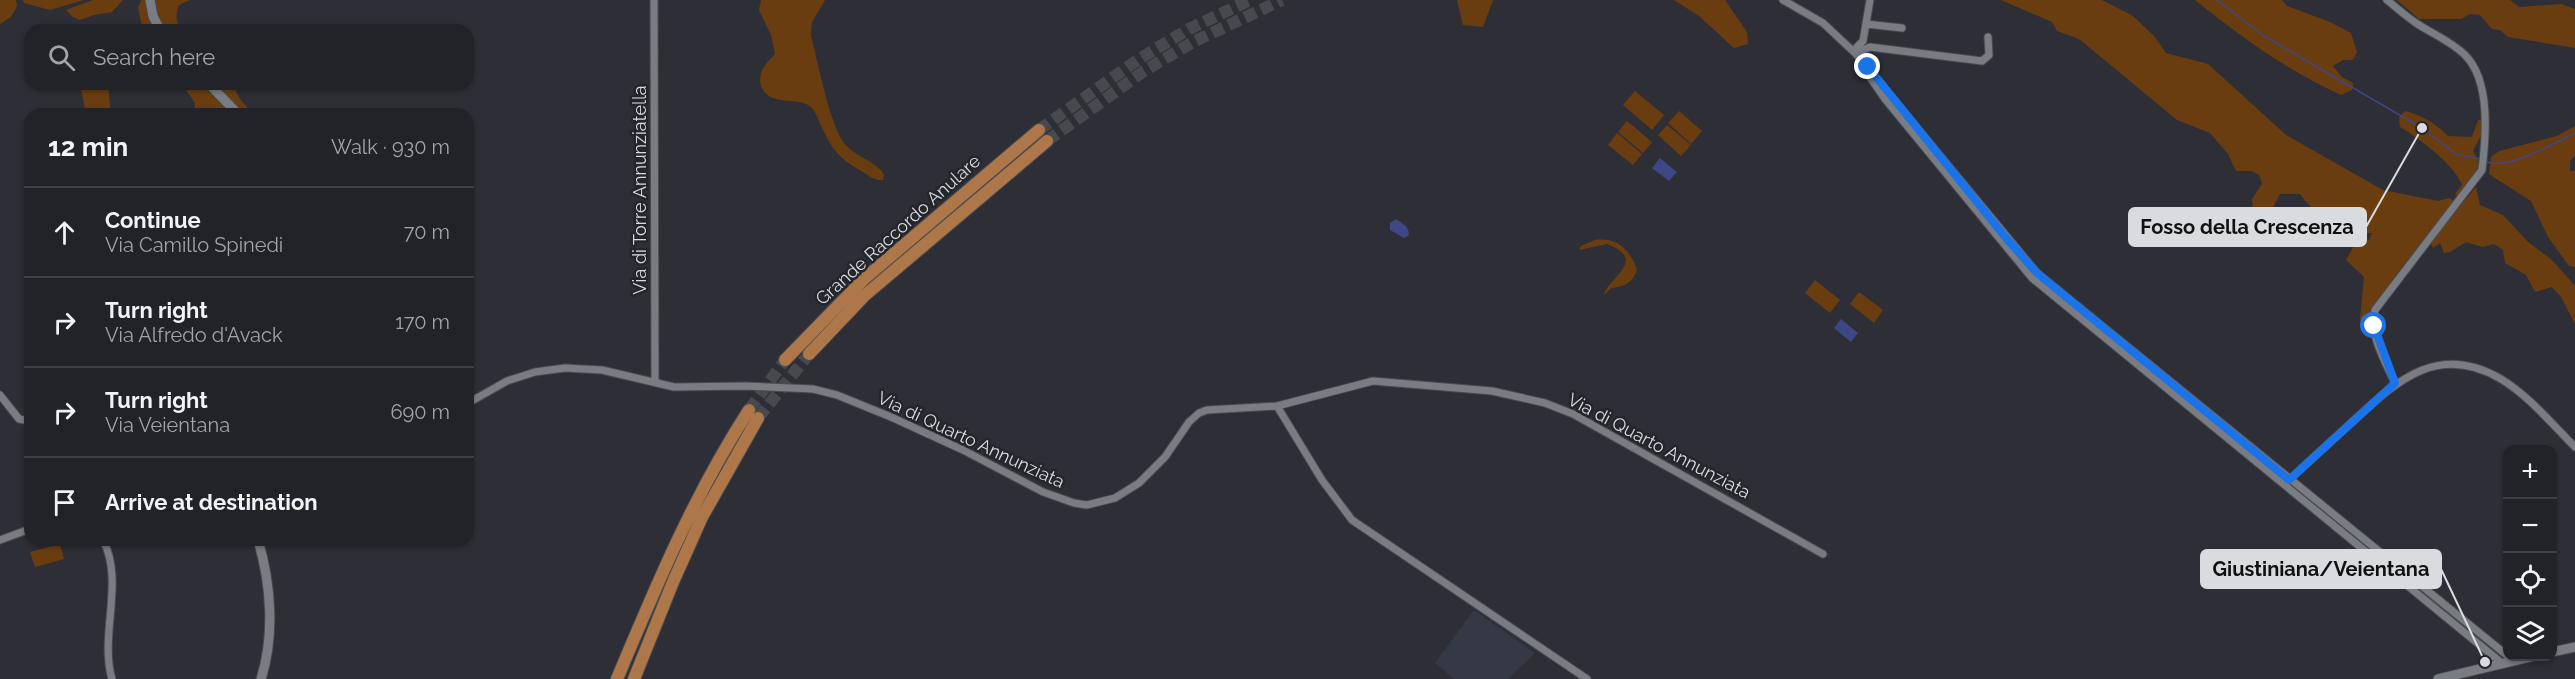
<!DOCTYPE html>
<html lang="en">
<head>
<meta charset="utf-8">
<style>
  body { margin:0; font-family:Raleway,sans-serif; background:#2e2f34; color:#f1f3f6 }
  .controls { position:absolute; right:18px; bottom:18px; display:grid; overflow:hidden; border-radius:12px; box-shadow:0 2px 4px #0004 }
  .controls button { width:54px; height:54px; display:grid; place-items:center; padding:0; border:0; border-bottom:2px solid #3f4045; background:#222328; color:#f1f3f6; font:30px sans-serif }
  .stop { position:absolute; width:18px; height:18px; margin:-14px; border:4px solid #1a73e8; border-radius:50%; background:#fff }
  .stop.end { background:#1a73e8; border-color:#fff; box-shadow:0 2px 6px #0008 }
  .list { margin:0; padding:0; list-style:none }
  h2 { display:flex; justify-content:space-between; align-items:center; height:78px; margin:0; padding:0 24px; font-size:26px }
  h2 small { font-size:20px; font-weight:400; color:#a2a4a8 }
  .list li { display:grid; grid-template-columns:39px 1fr auto; gap:18px; align-items:center; box-sizing:border-box; height:90px; padding:0 24px; border-top:2px solid #3f4045 }
  .list b { display:block; font-size:22px; white-space:nowrap }
  .list p { margin:0; font-size:20px; white-space:nowrap; color:#a2a4a8 }
  .list em { font-size:20px; font-style:normal; color:#a2a4a8 }
  .icon { flex:none; width:33px; height:33px; fill:none; stroke:currentColor; stroke-width:2; stroke-linecap:round; stroke-linejoin:round }
  .map { position:relative; flex:none; width:2575px; height:679px; overflow:hidden }
  .search { position:absolute; background:#222328; box-shadow:0 2px 4px #0004; left:24px; top:24px; width:450px; height:66px; display:flex; align-items:center; gap:15px; box-sizing:border-box; padding:0 21px; border-radius:18px; color:#a2a4a8; font-size:22px }
  .panel { position:absolute; background:#222328; box-shadow:0 2px 4px #0004; left:24px; top:108px; width:450px; height:438px; border-radius:18px }
  .map>svg:first-child { display:block }
  .built { fill:#353845 }
  .green { fill:#6a3d10 }
  .water { fill:#3e4785 }
  .lines { fill:none; stroke-linecap:round; stroke-linejoin:round }
  .stream { stroke:#3e4785; stroke-width:1.5 }
  .highway-tunnel { stroke:#48494f; stroke-width:12; stroke-dasharray:12 6; stroke-linecap:butt }
  .street-casing { stroke:#494b50; stroke-width:9 }
  .secondary-casing { stroke:#494b50; stroke-width:11 }
  .highway-casing { stroke:#494b50; stroke-width:14 }
  .street { stroke:#7a7c84; stroke-width:7 }
  .secondary { stroke:#7a7c84; stroke-width:9 }
  .highway { stroke:#ad7749; stroke-width:12 }
  .route { stroke:#1a73e8; stroke-width:8 }
  .labels { text-anchor:middle; stroke-width:5; stroke-linejoin:round; paint-order:stroke }
  .street-label { font-size:18px; fill:#d9dbdf; stroke:#24262c }
  .leader { fill:none; stroke:#d9dbdf; stroke-width:2 }
  .callout-dot { fill:#d9dbdf; stroke:#24262c; stroke-width:2 }
  .callout { fill:#d9dbdf; stroke:#d9dbdf; stroke-width:2 }
  .callout-label { font-size:20px; text-anchor:middle; font-weight:bold; fill:#111 }
</style>
</head>
<body>
<div class="map">
<svg width="2575" height="679" viewBox="0 0 2575 679">
  <rect width="100%" height="100%" fill="#2e2f36"/>
  <path class="built" d="M1474 610 1535 653 1508 679H1454L1435 663Z"/>
  <path class="green" d="M0 0H16L17 6 11 17 0 24Z
    M23 0H84L50 10 24 3Z
    M93 0H123L112 12 94 15 80 20 73 17 66 10Z
    M141 0H148L156 30H143L138 8Z
    M153 0H190L179 5C175 15 176 21 181 30H160Z
    M761 0H825L812 22 811 35C817 60 830 125 844 143 855 157 874 160 884 174L883 180C874 181 870 176 863 172 841 159 834 153 823 130 820 124 817 115 813 109 801 95 773 107 763 90 755 75 765 64 775 54L771 35 759 10Z
    M1457 0H1493L1483 27 1463 25Z
    M1674 0H1725L1747 32 1748 44 1734 48 1699 16Z
    M2001 0H2102L2133 16 2154 36 2166 53 2208 64 2286 135 2383 190 2438 201 2450 198 2454 202 2374 310 2370 328 2364 327 2360 320 2364 277 2346 260 2355 244 2369 240 2372 233H2353L2333 214C2316 215 2309 206 2300 194H2280L2271 211 2261 213 2253 208 2252 199 2262 184 2259 175 2252 171H2236L2228 154 2210 133 2177 120 2079 39 2057 31 2052 22Z
    M2195 0H2282L2287 6 2330 22 2351 33 2357 52 2353 60H2343L2333 66 2342 77 2353 83 2352 90 2341 95C2288 71 2241 37 2195 0Z
    M2397 0H2510L2519 7 2561 4 2575 9V48L2508 37 2500 30 2492 29 2480 15 2470 14 2461 19H2419Z
    M77 84H108L110 107 108 114H86L82 93Z
    M170 84H200L232 114H194L195 103 184 87Z
    M208 84H232L240 99 253 114H240Z
    M1635 91 1664 115 1652 130 1623 105Z
    M1679 111 1702 131 1691 144 1668 123Z
    M2405 111C2420 114 2438 125 2448 136L2472 137 2478 120H2482L2481 135 2473 151 2480 164 2459 197 2455 194 2462 185C2455 165 2419 138 2400 127L2399 117Z
    M1627 121 1652 142 1643 153 1618 132Z
    M1667 125 1691 145 1681 156 1658 135Z
    M2575 126V155L2570 161V171H2575V267L2569 266 2548 237 2531 201 2489 174 2491 157 2499 151 2557 136Z
    M1617 133 1642 154 1633 165 1608 145Z
    M2476 187 2480 205 2503 215 2527 241 2552 260 2575 286V324L2561 297 2552 287 2535 292 2526 275 2505 263 2503 250 2494 244 2482 247 2466 242 2450 252 2444 253 2440 243 2433 248 2430 242Z
    M1595 240C1617 237 1630 249 1637 270 1633 283 1623 287 1611 288L1604 295C1606 279 1650 260 1607 244L1579 250 1581 246Z
    M1815 280 1840 300 1830 313 1805 293Z
    M1859 292 1883 310 1874 323 1850 304Z
    M60 544 64 559 35 567 30 552Z"/>
  <path class="water" d="M1660 158 1677 172 1669 181 1652 168Z
    M1396 219C1403 224 1409 226 1409 235L1404 238 1390 230V223Z
    M1841 319 1858 333 1851 342 1834 328Z"/>
  <g class="lines">
    <path class="stream" d="M2217 0 2264 36 2422 128 2456 154 2480 159
      M2487 162C2509 170 2554 143 2575 133"/>
    <path class="highway-tunnel" d="M1039 130 1139 59 1189 29 1250 0
      M1047 141 1144 71 1193 42 1282 0
      M749 410 785 360
      M758 418 809 354"/>
    <g class="street-casing">
      <path id="street" d="M654 0 655 381
        M1783 0 1823 23 1855 53 2037 273 2514 661
        M2387 0C2397 8 2408 18 2419 25 2435 35 2452 42 2465 55 2491 81 2486 136 2482 170L2375 310C2368 333 2386 363 2395 383
        M1866 24 1902 28
        M1855 49 1863 41 1870 0
        M1855 53 1870 47 1982 61 1989 55 1988 37
        M1862 66 1885 99 2032 278 2503 664
        M0 395 19 419 30 421
        M468 403 507 381 535 372 565 368 602 370 674 387 745 386 813 389 837 395 891 417 963 450 1043 492 1074 503 1087 505 1115 498 1139 483 1165 457 1189 422 1199 413 1207 410 1277 406 1373 381 1492 391 1545 403 1573 414 1823 554
        M1277 406 1322 480 1352 520 1587 679
        M2286 483C2307 463 2328 444 2350 424 2395 383 2436 341 2501 379 2529 396 2552 424 2575 447
        M0 540 30 529
        M103 540C125 582 99 635 112 679"/>
    </g>
    <g class="secondary-casing">
      <path id="secondary" d="M150 0 153 16 160 30
        M209 84 238 114
        M258 540C271 584 275 635 261 679
        M2552 652 2575 647
        M2438 679 2534 656"/>
    </g>
    <g class="highway-casing">
      <path id="highway" d="M809 354 864 296 1047 141
        M785 360 864 279 1039 130
        M617 679C656 586 694 495 749 410
        M634 679 673 582 702 517 758 418"/>
    </g>
    <use href="#street" class="street"/>
    <use href="#secondary" class="secondary"/>
    <use href="#highway" class="highway"/>
  </g>
  <g class="lines">
    <path class="route" d="M1868 67 2006 238 2037 273 2289 480 2395 383 2374 326"/>
  </g>
  <g class="labels">
    <g class="street-label">
      <text transform="translate(640 190) rotate(-90)" y="6">Via di Torre Annunziatella</text>
      <text transform="translate(898 230) rotate(-42)" y="6">Grande Raccordo Anulare</text>
      <text transform="translate(971 440) rotate(25)" y="6">Via di Quarto Annunziata</text>
      <text transform="translate(1659 446) rotate(28)" y="6">Via di Quarto Annunziata</text>
    </g>
  </g>
  <path class="leader" d="M2422 128L2366 227M2485 662L2441 569"/>
  <g class="callout-dot">
    <circle cx="2422" cy="128" r="6"/>
    <circle cx="2485" cy="662" r="6"/>
  </g>
  <g class="callout">
    <rect x="2129" y="208" width="237" height="38" rx="6"/>
    <rect x="2201" y="550" width="240" height="38" rx="6"/>
  </g>
  <g class="callout-label">
    <text x="2247" y="234">Fosso della Crescenza</text>
    <text x="2321" y="576">Giustiniana/Veientana</text>
  </g>
</svg>
<div class="controls">
<button>+</button>
<button>−</button>
<button><svg class="icon" aria-label="locate" viewBox="0 0 24 24"><circle cx="12" cy="12" r="6"/><path d="M12 2v4M12 18v4M2 12h4M18 12h4"/></svg></button>
<button><svg class="icon" aria-label="layers" viewBox="0 0 24 24"><path d="M12 4l9 5-9 5-9-5zM3 14l9 5 9-5"/></svg></button>
</div>
<div class="stop" style="left:2374px;top:326px"></div>
<div class="stop end" style="left:1868px;top:67px"></div>
<div class="search"><svg class="icon" aria-label="search" viewBox="0 0 24 24"><circle cx="10" cy="10" r="6"/><path d="M15 15l6 6"/></svg>Search here</div>
<section class="panel">
<h2>12 min<small>Walk · 930 m</small></h2>
<ul class="list">
<li><svg class="icon" aria-label="ahead" viewBox="0 0 24 24"><path d="M12 20V5M6 11l6-6 6 6"/></svg><div><b>Continue</b><p>Via Camillo Spinedi</p></div><em>70 m</em></li>
<li><svg class="icon" aria-label="right" viewBox="0 0 24 24"><path d="M7 20v-9h11M14 6l5 5-5 5"/></svg><div><b>Turn right</b><p>Via Alfredo d'Avack</p></div><em>170 m</em></li>
<li><svg class="icon" aria-label="right" viewBox="0 0 24 24"><path d="M7 20v-9h11M14 6l5 5-5 5"/></svg><div><b>Turn right</b><p>Via Veientana</p></div><em>690 m</em></li>
<li><svg class="icon" aria-label="arrive" viewBox="0 0 24 24"><path d="M6 21V4h12l-3 4 3 4H6"/></svg><div><b>Arrive at destination</b></div></li>
</ul>
</section>
</div>
</body>
</html>
